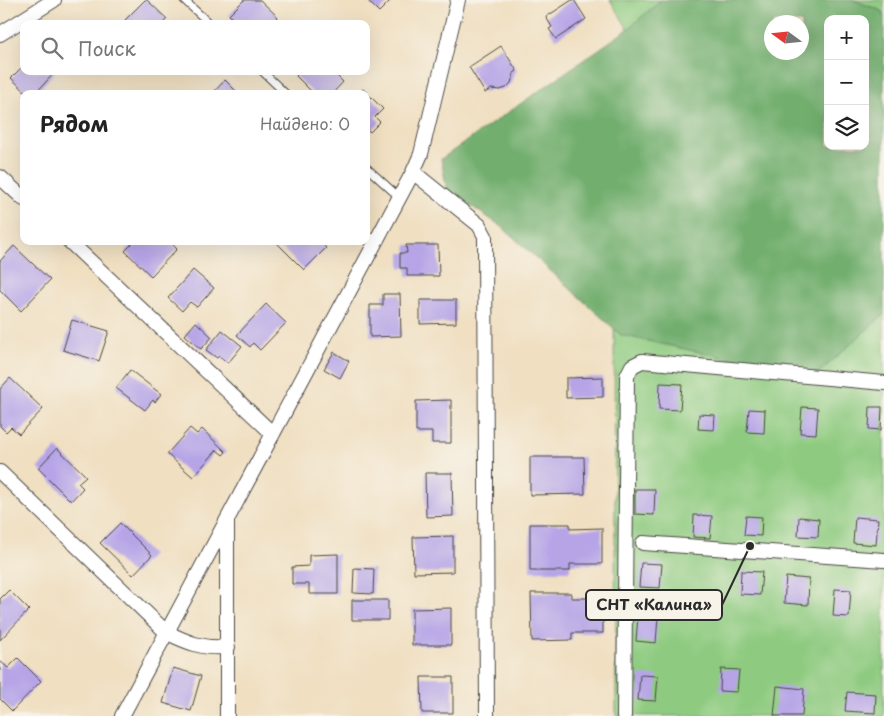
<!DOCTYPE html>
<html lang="ru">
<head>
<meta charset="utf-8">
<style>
  body { margin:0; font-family:"Playpen Sans",sans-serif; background:#f6f6f6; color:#222 }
  .controls { position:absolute; right:15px; top:15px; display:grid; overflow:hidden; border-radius:10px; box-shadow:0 5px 20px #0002 }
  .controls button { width:45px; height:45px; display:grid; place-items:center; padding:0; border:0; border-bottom:1px solid #e0e0e0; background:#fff; color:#222; font:25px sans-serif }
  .compass { position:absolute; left:764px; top:15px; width:45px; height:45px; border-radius:50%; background:#fff; box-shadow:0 5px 20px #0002; rotate:285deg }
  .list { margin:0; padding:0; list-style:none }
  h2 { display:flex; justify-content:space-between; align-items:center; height:65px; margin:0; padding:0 20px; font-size:21px }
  h2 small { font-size:16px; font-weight:400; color:#767676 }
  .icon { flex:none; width:28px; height:28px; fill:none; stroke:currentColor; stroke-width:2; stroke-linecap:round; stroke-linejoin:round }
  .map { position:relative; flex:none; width:884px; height:716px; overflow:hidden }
  .search { position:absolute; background:#fff; box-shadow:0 5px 20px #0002; left:20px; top:20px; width:350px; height:55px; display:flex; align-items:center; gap:12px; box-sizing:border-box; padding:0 18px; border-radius:10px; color:#767676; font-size:19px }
  .panel { position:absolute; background:#fff; box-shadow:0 5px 20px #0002; left:20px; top:90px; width:350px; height:155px; border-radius:10px }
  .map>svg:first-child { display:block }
  .green { fill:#8ecb80; stroke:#5c7b56 }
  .forest { fill:#72af6e; stroke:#4e6d4c; fill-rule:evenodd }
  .building { fill:#b6a4e7 }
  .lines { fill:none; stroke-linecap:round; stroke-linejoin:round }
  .service-casing { stroke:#494642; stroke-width:9 }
  .minor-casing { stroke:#494642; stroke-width:16 }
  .service { stroke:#fff; stroke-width:7 }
  .minor { stroke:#fff; stroke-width:14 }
  .leader { fill:none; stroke:#2b2b2b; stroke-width:2 }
  .callout-dot { fill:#2b2b2b; stroke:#f7f3e8; stroke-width:2 }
  .callout { fill:#f7f3e8; stroke:#2b2b2b; stroke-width:2 }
  .callout-label { font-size:15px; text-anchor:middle; font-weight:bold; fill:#2b2b2b }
</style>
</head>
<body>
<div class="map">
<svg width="884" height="716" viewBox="0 0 884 716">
  <rect width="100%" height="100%" fill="#f7f3e8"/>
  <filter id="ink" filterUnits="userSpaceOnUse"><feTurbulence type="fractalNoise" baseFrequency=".02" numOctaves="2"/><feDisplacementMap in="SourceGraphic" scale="10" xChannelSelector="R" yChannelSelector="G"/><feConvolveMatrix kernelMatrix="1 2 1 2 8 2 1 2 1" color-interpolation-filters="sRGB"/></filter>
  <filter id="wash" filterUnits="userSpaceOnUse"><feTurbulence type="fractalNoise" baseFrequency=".0096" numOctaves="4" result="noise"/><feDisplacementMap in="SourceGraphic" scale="20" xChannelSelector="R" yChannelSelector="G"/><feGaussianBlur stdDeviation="1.12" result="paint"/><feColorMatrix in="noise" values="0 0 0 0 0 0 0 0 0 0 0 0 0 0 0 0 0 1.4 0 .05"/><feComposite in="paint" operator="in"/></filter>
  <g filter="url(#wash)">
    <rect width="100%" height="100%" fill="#f0dfc1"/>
    <path class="green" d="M610 0H661L628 29Z
      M853 0H884V14L880 10Z
      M884 314V716H616L614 329 621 335 814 377Z"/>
    <path class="forest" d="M661 0H853L880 10 884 14V314L814 377 621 335 501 226 447 190 441 159 628 29ZM828 19H865V146H828ZM772 22H802V52H772Z"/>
    <g id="blocks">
      <path class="building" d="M145 0H147L167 19 162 24H129L125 20Z
        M244 0H260L278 17 272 24H238L229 15Z
        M367 0H391L379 12Z
        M572 0H574L586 19 556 39 549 29 552 27 546 17Z
        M501 46 517 71 514 73 511 83 506 88 500 90 491 89 485 93 469 67Z
        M24 65V71L55 72 35 94H28L11 78Z
        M300 71H332L343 82 332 94H314L296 76Z
        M225 80 239 94H212Z
        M363 89 383 109 375 117 380 122 370 132 366 128V94H358Z
        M135 241H155L159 245 163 241H169L177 249 151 276 125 251Z
        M279 241H319L326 248 304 270 277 243Z
        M406 245H438L439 276H407V268H400V253H407Z
        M14 246 50 280 21 311 0 290V261Z
        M193 270 214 288 197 307 190 302 182 311 168 298Z
        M383 294H400L401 336 370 337V305H383Z
        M420 300H456V323L420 324Z
        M266 304 286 323 260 350 253 343 250 347 237 335Z
        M72 320 109 331 99 361 63 350Z
        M196 322 212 337 201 349 185 335Z
        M222 330 242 346 228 363 219 356 217 358 206 350Z
        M334 352 349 361 340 378 324 369Z
        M130 370 161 394 155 402 153 400 145 410 116 388Z
        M603 377V397L566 398V378Z
        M10 378 43 409 19 434 11 427 6 432 0 426V389Z
        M660 383 682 384 680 410 659 409Z
        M451 400V443H432V432H416V401Z
        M802 407 818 408 816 434 800 433Z
        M870 407H882L881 430 869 429Z
        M749 409 765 410 764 433 747 432Z
        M699 414 715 415 714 430 698 429Z
        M190 428 197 434 202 429 226 452 223 455 217 450 193 477 167 454Z
        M57 448 86 476 78 483 83 488 71 501 38 468Z
        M530 457H584L585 494 530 495Z
        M425 473H452L453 516 426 517Z
        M635 489H655L654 515 635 514Z
        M694 515 712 516 710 538 693 537Z
        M746 516 762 517 761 536 744 535Z
        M799 517 819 519 818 537 798 536Z
        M855 517 878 519 876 545 853 543Z
        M120 523 152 555 133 575 100 543Z
        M530 524H570V529L602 528V564H570V571H530Z
        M453 536V572L414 573 413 537Z
        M338 554V594H309V584H292V567L309 566V555Z
        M641 563 662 564 660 588 639 587Z
        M354 568 374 569 373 594 353 593Z
        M741 571 762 572 760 595 740 594Z
        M786 577 809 579 808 605 784 603Z
        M835 589 851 590 849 617 833 616Z
        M9 590 29 610 0 640V599Z
        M531 593H571V598H603V633H572V640L532 641Z
        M352 600H388V620H352Z
        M451 608V645H412V609Z
        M638 616 658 617 656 643 636 641Z
        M18 658 41 681 12 711 0 699V661L8 668Z
        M173 668 201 676 191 711 163 703Z
        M721 669 739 670 737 692 720 691Z
        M640 675 658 676 656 701 638 700Z
        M421 677H453V713H422Z
        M777 686 804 689 802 716H774Z
        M847 692 876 694 875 713 845 711Z"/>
    </g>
  </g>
  <g filter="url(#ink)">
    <use href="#blocks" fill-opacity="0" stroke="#494642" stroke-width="1"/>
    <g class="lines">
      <g class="service-casing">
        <path id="service" d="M184 0 210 24
          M262 71 286 94
          M366 167 400 198"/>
      </g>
      <g class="minor-casing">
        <path id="minor" d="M0 34 54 0
          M413 172 479 225 485 236 487 716
          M0 177 24 199
          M69 241 273 434
          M0 472 166 632C188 643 203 649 228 647
          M227 522V716
          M643 543 884 560
          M122 716 413 172 421 154 458 0
          M624 716 627 376 632 366 642 361 884 383"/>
      </g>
      <use href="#service" class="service"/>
      <use href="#minor" class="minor"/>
    </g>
  </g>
  <path class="leader" d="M750 546L722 605"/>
  <circle class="callout-dot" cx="750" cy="546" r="5"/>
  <rect class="callout" x="586" y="590" width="136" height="30" rx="5"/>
  <g class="callout-label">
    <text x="654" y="610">СНТ «Калина»</text>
  </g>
</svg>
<div class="controls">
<button>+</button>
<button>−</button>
<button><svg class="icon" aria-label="layers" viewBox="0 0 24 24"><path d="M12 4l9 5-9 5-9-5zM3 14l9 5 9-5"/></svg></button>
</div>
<svg class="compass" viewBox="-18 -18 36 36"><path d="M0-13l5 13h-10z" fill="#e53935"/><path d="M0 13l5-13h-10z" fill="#767676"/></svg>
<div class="search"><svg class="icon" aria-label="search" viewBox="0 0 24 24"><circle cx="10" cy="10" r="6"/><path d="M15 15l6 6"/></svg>Поиск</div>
<section class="panel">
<h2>Рядом<small>Найдено: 0</small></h2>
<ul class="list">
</ul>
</section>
</div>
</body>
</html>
